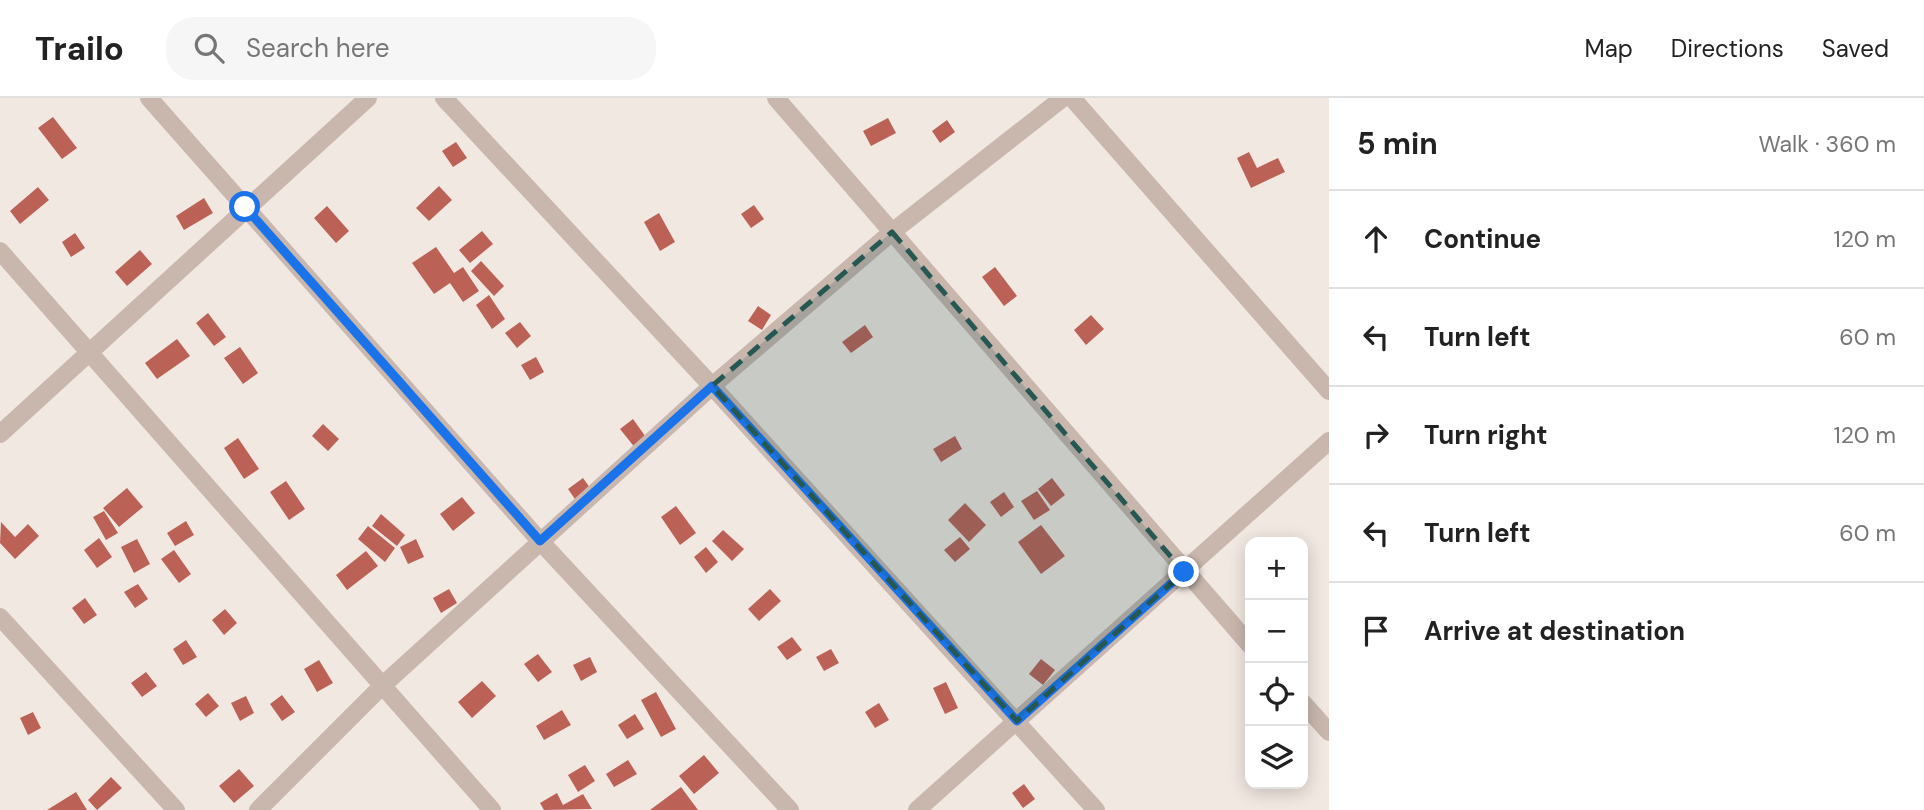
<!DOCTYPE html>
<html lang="en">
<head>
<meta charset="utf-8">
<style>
  body { margin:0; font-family:"DM Sans",sans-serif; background:#f6f6f6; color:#222 }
  .controls { position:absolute; right:21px; bottom:21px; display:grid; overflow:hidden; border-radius:14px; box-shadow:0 4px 18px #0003 }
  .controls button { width:63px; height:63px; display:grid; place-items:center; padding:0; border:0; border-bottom:2px solid #e0e0e0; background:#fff; color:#222; font:35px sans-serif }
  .stop { position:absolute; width:21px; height:21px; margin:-16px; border:5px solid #1a73e8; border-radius:50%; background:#fff }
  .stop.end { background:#1a73e8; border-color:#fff; box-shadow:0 2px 7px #0008 }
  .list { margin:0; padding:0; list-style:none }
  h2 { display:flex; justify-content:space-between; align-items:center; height:91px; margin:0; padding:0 28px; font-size:30px }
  h2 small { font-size:23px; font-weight:400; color:#767676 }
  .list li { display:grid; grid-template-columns:46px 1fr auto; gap:21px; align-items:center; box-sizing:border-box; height:98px; padding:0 28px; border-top:2px solid #e0e0e0 }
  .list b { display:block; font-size:26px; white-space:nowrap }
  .list em { font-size:23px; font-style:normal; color:#767676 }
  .icon { flex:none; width:38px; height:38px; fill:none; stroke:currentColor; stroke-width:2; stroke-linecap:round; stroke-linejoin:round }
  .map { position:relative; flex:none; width:1329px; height:712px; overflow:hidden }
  header { display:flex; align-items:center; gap:42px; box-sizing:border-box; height:98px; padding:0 35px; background:#fff; border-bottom:2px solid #e0e0e0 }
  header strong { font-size:33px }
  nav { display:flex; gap:38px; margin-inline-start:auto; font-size:24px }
  .search { width:490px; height:63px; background:#f6f6f6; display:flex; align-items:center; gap:18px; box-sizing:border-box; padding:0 24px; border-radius:28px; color:#767676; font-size:26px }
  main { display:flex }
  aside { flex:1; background:#fff }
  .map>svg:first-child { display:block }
  .building { fill:#bb6156 }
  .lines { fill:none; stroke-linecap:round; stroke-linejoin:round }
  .minor { stroke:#c9b7ae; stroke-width:18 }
  .route { stroke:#1a73e8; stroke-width:9 }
  .marked { fill:#255753; fill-opacity:0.2; stroke:#255753; stroke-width:5; stroke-dasharray:14 9; stroke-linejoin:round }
</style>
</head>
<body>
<header>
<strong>Trailo</strong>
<div class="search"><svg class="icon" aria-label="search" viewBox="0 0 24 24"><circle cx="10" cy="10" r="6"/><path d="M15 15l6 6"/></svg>Search here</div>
<nav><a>Map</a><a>Directions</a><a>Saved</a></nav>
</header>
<main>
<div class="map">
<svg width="1329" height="712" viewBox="0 0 1329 712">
  <rect width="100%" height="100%" fill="#f2e8e2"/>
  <path class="building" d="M53 19 77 50 62 61 38 30Z
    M888 20 896 35 871 48 863 33Z
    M947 22 955 34 940 45 932 33Z
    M456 44 467 60 453 69 442 53Z
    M1249 54 1257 70 1278 60 1285 74 1251 90 1237 60Z
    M439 88 452 102 429 123 416 110Z
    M38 89 49 102 20 126 10 113Z
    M204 100 213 115 184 132 176 118Z
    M754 107 764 121 751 130 741 116Z
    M327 108 349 133 336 145 314 120Z
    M659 115 675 144 660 153 644 124Z
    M482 133 493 146 470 165 459 152Z
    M75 135 85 150 71 159 62 144Z
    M436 149 454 175 463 169 479 193 463 204 450 185 434 196 412 165Z
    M140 152 152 166 127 188 115 174Z
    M481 163 504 188 494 198 471 173Z
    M995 169 1017 198 1004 208 982 179Z
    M489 197 505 221 492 231 476 207Z
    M758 208 771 217 762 232 748 223Z
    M208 215 226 239 214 248 196 225Z
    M1091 217 1104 231 1086 247 1074 232Z
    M520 224 531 238 517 250 505 235Z
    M865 227 873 239 851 255 842 244Z
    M177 241 190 258 157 281 145 265Z
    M240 249 258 275 243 286 224 260Z
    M536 259 544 274 530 282 521 267Z
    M633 321 648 342 636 351 620 331Z
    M323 326 339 341 328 353 312 338Z
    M955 338 962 351 941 364 933 351Z
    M238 340 259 371 244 381 224 350Z
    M583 380 593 394 577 404 568 391Z
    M1052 380 1065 397 1051 408 1038 391Z
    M286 383 305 411 289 422 270 394Z
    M127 390 143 409 119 429 103 410Z
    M1037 393 1050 412 1034 422 1021 403Z
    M1004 394 1014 409 1001 419 990 404Z
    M462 399 475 415 453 433 440 416Z
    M965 405 986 427 969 444 948 422Z
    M676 408 696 435 680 447 661 419Z
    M104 413 118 435 106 442 93 419Z
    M381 416 405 437 397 448 372 428Z
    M186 423 194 437 175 448 167 435Z
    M1 424 15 439 28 426 39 438 15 461 0 445Z
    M1041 427 1065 458 1041 476 1018 444Z
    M368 428 395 450 385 464 358 441Z
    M723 432 744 451 732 463 712 443Z
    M960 439 970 451 955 464 944 452Z
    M99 440 112 459 97 470 84 452Z
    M137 441 150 466 134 475 121 449Z
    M416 441 424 459 408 466 400 449Z
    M706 449 718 464 706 475 694 459Z
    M174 452 191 476 179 485 161 461Z
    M366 453 378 468 347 492 336 477Z
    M138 486 148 501 135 510 124 494Z
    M449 491 457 505 441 515 433 500Z
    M770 491 781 503 759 523 748 511Z
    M85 500 97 517 84 526 72 510Z
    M225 511 237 525 224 537 212 522Z
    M792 539 802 552 787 562 777 549Z
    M186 542 197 559 183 567 173 551Z
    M831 551 839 565 824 573 816 559Z
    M538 556 552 574 538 584 524 566Z
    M590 559 597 574 581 583 573 567Z
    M1041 561 1055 572 1043 587 1029 576Z
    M319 562 333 585 317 594 304 571Z
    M146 574 157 588 142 599 131 585Z
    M482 583 496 598 472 620 458 604Z
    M946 584 958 610 945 616 933 590Z
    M656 594 676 631 661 639 641 602Z
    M208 595 219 608 206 619 195 606Z
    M282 597 295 614 282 623 270 606Z
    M246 598 254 615 240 623 231 605Z
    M879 605 889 622 875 630 865 614Z
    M562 612 571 627 544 642 536 628Z
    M33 614 41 630 28 637 20 620Z
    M635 616 644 631 627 641 618 627Z
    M704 657 719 675 694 696 679 678Z
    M628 662 637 676 614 689 606 676Z
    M585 667 595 683 578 694 568 677Z
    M239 671 254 688 234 705 219 688Z
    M111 679 122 690 97 712 88 702Z
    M1024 686 1035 701 1023 710 1012 695Z
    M681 689 698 712H650Z
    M76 694 87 712H47Z
    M557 695 563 707 583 696 592 711 544 712 540 705Z"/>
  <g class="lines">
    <path class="minor" d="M149 0 540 443 790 712
      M444 0 712 288 1096 712
      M776 0 1250 547
      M1072 0 1329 293
      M0 153 492 712
      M0 336 368 0
      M0 519 176 712
      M1303 605 1329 634
      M258 712 383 587 712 288 892 134 1063 0
      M917 712 1329 343"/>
  </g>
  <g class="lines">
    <path class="route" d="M245 109 540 443 712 288 1017 623 1184 474"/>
  </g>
  <path class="marked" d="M892 134 1184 474 1017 623 712 288Z"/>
</svg>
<div class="controls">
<button>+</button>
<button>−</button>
<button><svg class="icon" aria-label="locate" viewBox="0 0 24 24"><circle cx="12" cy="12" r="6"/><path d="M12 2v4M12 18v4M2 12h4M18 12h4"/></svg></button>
<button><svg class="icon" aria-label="layers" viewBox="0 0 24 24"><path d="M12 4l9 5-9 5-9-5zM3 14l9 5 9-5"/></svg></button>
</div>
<div class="stop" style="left:245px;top:109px"></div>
<div class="stop end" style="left:1184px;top:474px"></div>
</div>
<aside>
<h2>5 min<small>Walk · 360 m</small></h2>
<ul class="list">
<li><svg class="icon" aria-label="ahead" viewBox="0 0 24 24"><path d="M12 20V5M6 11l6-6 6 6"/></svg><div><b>Continue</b></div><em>120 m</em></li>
<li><svg class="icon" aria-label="left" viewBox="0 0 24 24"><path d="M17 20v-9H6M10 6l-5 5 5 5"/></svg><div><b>Turn left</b></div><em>60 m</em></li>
<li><svg class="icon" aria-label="right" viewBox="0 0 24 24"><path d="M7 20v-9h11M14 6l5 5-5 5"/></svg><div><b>Turn right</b></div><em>120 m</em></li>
<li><svg class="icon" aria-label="left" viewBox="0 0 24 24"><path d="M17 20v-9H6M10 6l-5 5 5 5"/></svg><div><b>Turn left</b></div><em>60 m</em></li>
<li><svg class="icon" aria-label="arrive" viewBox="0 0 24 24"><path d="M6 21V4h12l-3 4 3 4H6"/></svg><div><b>Arrive at destination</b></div></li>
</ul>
</aside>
</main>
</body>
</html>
